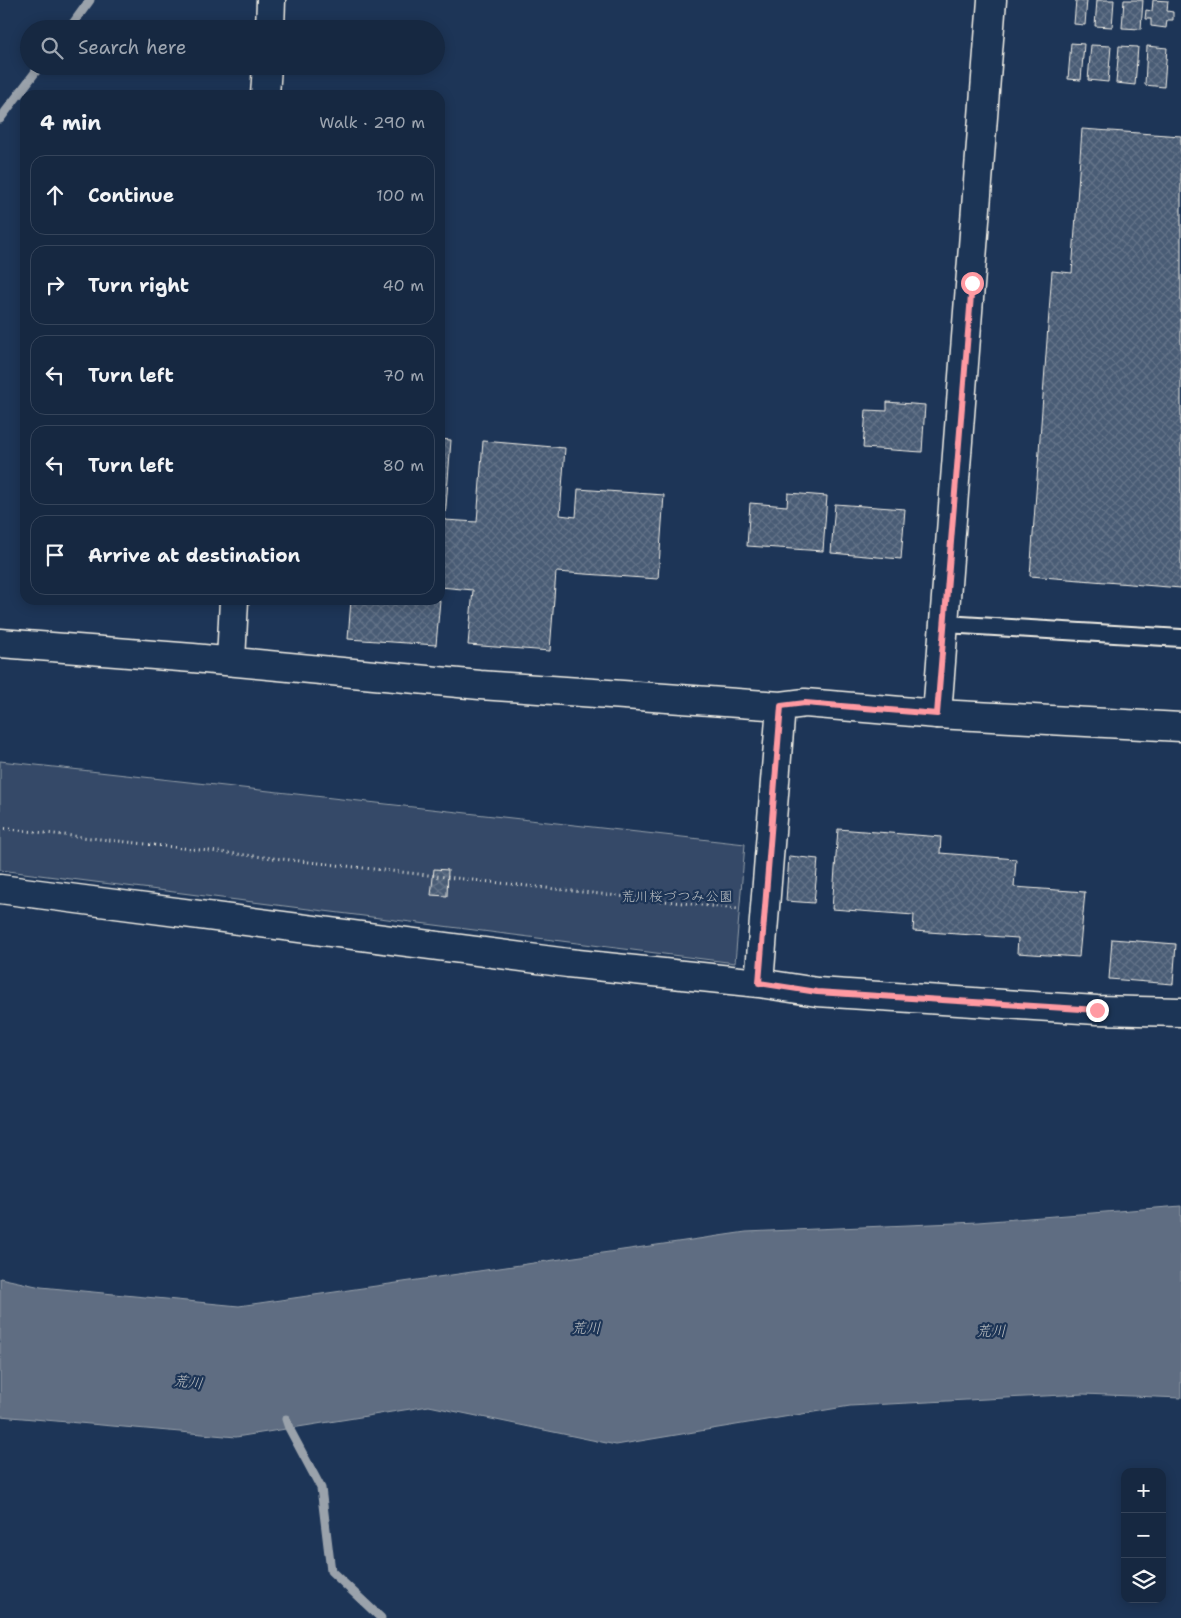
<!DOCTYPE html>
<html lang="en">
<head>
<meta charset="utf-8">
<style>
  body { margin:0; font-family:"Shantell Sans","Klee One",sans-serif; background:#1f3048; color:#f1f3f6 }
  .controls { position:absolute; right:15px; bottom:15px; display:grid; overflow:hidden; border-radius:10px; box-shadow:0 2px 12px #0003 }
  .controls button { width:45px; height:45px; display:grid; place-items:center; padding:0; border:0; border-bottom:1px solid #35445a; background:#162841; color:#f1f3f6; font:25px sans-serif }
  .stop { position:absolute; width:15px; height:15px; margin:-11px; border:4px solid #ff9aa2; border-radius:50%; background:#fff }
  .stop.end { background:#ff9aa2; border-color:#fff; box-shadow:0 1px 5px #0008 }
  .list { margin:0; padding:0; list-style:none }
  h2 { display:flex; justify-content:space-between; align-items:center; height:65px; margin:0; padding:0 20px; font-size:21px }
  h2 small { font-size:16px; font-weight:400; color:#9ea6b1 }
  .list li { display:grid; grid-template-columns:32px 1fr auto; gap:15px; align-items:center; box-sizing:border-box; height:80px; margin:0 10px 10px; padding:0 10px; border:1px solid #35445a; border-radius:15px }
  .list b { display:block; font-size:19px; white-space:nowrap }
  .list em { font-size:16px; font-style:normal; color:#9ea6b1 }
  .icon { flex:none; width:28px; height:28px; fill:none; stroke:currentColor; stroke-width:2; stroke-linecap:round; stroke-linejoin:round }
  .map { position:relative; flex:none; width:1181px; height:1618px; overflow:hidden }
  .search { position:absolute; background:#162841; box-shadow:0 2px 12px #0003; left:20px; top:20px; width:425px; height:55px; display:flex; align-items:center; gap:12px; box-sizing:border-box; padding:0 18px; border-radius:28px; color:#9ea6b1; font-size:19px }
  .panel { position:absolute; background:#162841; box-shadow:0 2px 12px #0003; left:20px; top:90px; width:425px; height:515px; border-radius:15px }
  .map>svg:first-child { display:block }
  .park { fill:#354a67; stroke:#949ea8 }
  .water { fill:#5e6d82; stroke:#9aa2ab }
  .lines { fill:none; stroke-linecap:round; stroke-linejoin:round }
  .stream { stroke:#9aa2ab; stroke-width:9 }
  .building { fill:url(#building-cross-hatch); stroke:#f4f1e8 }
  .lane-casing { stroke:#f4f1e8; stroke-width:20 }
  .street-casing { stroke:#f4f1e8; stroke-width:31 }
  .secondary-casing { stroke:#f4f1e8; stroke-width:31 }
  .path { stroke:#f4f1e8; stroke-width:3; stroke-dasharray:1 4; stroke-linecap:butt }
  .lane { stroke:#1d3557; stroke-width:16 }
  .street { stroke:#1d3557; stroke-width:28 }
  .secondary { stroke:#1d3557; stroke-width:28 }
  .route { stroke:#ff9aa2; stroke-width:6 }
  .labels { text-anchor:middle; stroke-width:4.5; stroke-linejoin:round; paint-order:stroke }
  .park-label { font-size:14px; fill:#bbbfc1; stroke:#1d3557 }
  .water-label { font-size:15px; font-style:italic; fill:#c0c3c4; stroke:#1d3557 }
</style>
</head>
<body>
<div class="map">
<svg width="1181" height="1618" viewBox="0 0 1181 1618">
  <defs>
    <pattern id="building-cross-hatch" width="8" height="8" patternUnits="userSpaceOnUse" patternTransform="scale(1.25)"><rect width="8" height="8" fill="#485b74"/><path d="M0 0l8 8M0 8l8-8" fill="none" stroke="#637388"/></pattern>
  </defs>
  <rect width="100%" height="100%" fill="#1d3557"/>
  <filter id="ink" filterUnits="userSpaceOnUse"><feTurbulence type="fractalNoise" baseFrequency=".02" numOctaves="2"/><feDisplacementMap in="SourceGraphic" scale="10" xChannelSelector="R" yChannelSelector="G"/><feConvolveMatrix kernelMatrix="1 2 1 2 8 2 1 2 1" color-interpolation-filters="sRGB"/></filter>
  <g filter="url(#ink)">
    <path class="park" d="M0 761 745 844 735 963 0 870Z"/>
    <path class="water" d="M1181 1206V1398L1083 1394 850 1406 616 1445 429 1406 236 1437 0 1416V1278L41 1287 239 1306 746 1232 978 1222Z"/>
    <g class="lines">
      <path class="stream" d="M69 29 90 0
        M0 119 40 66
        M286 1419 289 1428 321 1488 331 1571 381 1618"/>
    </g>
    <path class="building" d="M1076 0H1087L1085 25 1074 24Z
      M1097 0H1114L1112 27 1095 26Z
      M1124 0H1143L1141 29 1122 28Z
      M1153 0 1168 1 1167 11 1173 12V20H1167L1166 28 1151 26V19H1145L1146 10 1152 11Z
      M1071 43 1084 44 1081 80 1068 79Z
      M1091 45 1111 46 1108 82 1088 80Z
      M1119 46 1138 47 1135 85 1116 83Z
      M1147 46 1167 48 1164 87 1145 85Z
      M1082 129 1181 136V588L1030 576 1052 271 1072 273Z
      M887 402 925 405 922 452 863 448 866 410 887 411Z
      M440 439 451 440 445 520 477 522 483 441 565 448 560 515 576 517 578 489 664 495 658 579 556 572 550 651 468 645 473 590 440 587V594Z
      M788 493 827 496 823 551 747 546 750 503 787 506Z
      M835 504 905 509 901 559 831 553Z
      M351 600H440L436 645 348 639Z
      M838 829 941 837 940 853 1016 859 1014 887 1085 892 1079 957 1017 953 1018 938 913 931 914 915 832 909Z
      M789 856 818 859 814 903 786 901Z
      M434 869 448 870 447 896 431 895Z
      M1112 939 1176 944 1173 984 1109 979Z"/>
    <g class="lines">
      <g class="lane-casing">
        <path id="lane" d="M945 624 1181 638"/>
      </g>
      <g class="street-casing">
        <path id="street" d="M270 29 271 0
          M265 95 267 66
          M0 643 193 658 480 685 781 706
          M231 661 234 600
          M0 889 568 963 759 983 817 992 1097 1010 1181 1012
          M759 983 781 706 805 703 937 714 1181 727"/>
      </g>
      <g class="secondary-casing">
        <path id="secondary" d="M937 714 992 0"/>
      </g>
      <path class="path" d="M0 828 737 909"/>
      <use href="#lane" class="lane"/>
      <use href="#street" class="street"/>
      <use href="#secondary" class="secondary"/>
    </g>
  </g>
  <g class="lines" filter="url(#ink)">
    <path class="route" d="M972 283 937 714 805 703 781 706 759 983 817 992 1097 1010"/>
  </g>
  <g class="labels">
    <g class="park-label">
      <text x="677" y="901">荒川桜づつみ公園</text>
    </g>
    <g class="water-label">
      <text x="586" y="1333">荒川</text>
      <text x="991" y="1336">荒川</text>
      <text transform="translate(188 1382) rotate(7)" y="5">荒川</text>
    </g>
  </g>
</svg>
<div class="controls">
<button>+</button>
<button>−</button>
<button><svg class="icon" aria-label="layers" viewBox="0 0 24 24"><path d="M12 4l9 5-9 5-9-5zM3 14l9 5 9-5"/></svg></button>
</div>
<div class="stop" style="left:972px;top:283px"></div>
<div class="stop end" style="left:1097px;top:1010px"></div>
<div class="search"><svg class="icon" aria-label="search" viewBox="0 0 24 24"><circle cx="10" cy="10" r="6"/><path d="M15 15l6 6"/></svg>Search here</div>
<section class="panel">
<h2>4 min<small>Walk · 290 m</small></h2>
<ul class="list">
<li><svg class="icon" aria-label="ahead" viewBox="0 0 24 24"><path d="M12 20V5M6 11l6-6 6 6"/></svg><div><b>Continue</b></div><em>100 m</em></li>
<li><svg class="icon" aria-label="right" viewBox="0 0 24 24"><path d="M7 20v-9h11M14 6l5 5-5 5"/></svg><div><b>Turn right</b></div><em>40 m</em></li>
<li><svg class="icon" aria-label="left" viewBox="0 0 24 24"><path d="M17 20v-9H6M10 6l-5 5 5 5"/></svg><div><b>Turn left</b></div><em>70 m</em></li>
<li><svg class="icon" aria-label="left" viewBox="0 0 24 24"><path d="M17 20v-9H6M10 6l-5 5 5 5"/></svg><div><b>Turn left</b></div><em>80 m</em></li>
<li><svg class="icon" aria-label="arrive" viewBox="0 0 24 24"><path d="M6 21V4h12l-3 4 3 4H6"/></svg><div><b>Arrive at destination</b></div></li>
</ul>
</section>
</div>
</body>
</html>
